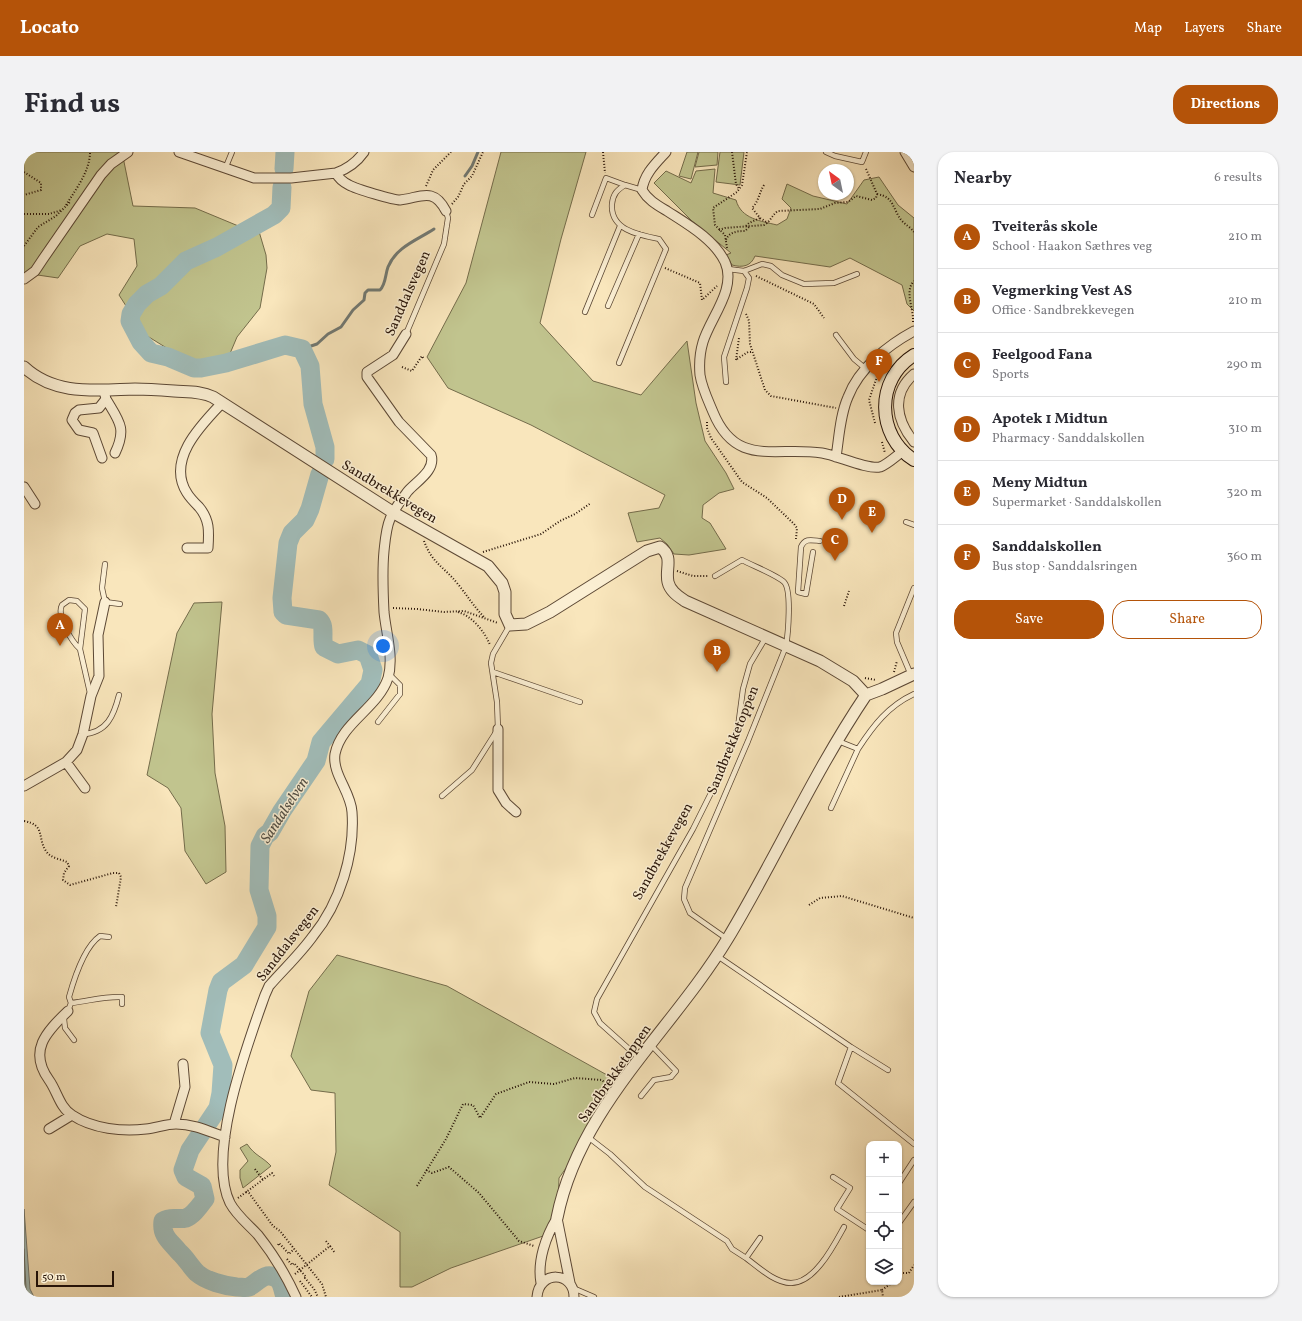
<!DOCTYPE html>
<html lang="en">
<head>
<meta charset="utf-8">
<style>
  body { margin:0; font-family:Vollkorn,serif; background:#f2f2f3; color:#2b2b33 }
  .controls { position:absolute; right:12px; bottom:12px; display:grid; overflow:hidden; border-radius:8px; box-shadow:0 1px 3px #0004 }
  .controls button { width:36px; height:36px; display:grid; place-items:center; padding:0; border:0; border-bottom:1px solid #e1e1e2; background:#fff; color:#2b2b33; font:20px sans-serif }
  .compass { position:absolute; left:794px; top:12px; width:36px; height:36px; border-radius:50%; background:#fff; box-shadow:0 1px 3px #0004; rotate:327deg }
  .scale { position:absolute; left:12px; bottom:10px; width:78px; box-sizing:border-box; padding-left:4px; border:2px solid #281408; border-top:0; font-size:11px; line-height:14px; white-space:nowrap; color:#281408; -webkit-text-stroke:3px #fbefd3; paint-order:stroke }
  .you { position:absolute; left:359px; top:494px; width:14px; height:14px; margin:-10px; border:3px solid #fff; border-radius:50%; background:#1a73e8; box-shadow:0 0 0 6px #1a73e833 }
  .badge { display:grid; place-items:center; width:26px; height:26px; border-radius:50%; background:#b45309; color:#fff; font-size:13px; font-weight:700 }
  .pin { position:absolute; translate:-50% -33px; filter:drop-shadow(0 1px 2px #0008) }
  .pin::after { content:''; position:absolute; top:21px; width:14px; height:12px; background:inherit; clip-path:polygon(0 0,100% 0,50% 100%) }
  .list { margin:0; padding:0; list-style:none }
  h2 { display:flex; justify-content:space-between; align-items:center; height:52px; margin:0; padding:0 16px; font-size:17px }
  h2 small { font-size:13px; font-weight:400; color:#7c7c81 }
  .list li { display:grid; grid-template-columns:26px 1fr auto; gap:12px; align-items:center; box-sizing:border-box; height:64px; padding:0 16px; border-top:1px solid #e1e1e2 }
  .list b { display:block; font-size:15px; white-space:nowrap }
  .list p { margin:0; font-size:13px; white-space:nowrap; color:#7c7c81 }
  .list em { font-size:13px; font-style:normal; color:#7c7c81 }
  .actions { display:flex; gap:8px; padding:12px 16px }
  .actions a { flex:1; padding:9px 0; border:1px solid #b45309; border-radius:16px; text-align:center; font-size:14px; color:#b45309 }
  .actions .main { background:#b45309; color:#fff }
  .icon { flex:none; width:22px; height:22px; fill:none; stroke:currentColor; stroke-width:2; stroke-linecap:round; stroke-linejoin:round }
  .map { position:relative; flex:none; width:890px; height:1145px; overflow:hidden; border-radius:16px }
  header { display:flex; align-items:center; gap:24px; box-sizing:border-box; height:56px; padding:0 20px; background:#b45309; color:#fff }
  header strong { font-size:19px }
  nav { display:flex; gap:22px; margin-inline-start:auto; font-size:14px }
  .intro { display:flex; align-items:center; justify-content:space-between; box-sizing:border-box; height:96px; padding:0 24px }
  h1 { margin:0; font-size:28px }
  .button { padding:10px 18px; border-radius:16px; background:#b45309; color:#fff; font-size:14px; font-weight:700 }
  main { display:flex; gap:24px; padding:0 24px }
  aside { flex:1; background:#fff; border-radius:16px; box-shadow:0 1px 3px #0004 }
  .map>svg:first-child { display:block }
  .green { fill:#c1c48e; stroke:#746c4b }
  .water { fill:#a1bdba; stroke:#717973 }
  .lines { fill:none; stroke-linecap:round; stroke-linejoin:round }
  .shore { stroke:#646861; stroke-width:1 }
  .stream { stroke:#717973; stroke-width:3 }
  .river { stroke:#a1bdba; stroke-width:19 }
  .service-casing { stroke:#5c4835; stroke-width:6 }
  .minor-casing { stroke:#5c4835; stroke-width:11 }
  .tertiary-casing { stroke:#5c4835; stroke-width:13 }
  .secondary-casing { stroke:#281408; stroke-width:14 }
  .path { stroke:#281408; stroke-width:2; stroke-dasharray:1 2; stroke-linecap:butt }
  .service { stroke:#fbefd3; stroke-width:4.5 }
  .minor { stroke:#fbefd3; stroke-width:9 }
  .tertiary { stroke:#fbefd3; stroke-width:11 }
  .secondary { stroke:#fbefd3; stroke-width:12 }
  .labels { text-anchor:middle; stroke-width:3; stroke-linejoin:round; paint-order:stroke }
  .street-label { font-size:14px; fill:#281408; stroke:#fbefd3 }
  .water-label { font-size:15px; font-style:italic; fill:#524f46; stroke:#fbefd3 }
</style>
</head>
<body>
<header>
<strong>Locato</strong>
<nav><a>Map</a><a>Layers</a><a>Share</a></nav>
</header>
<div class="intro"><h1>Find us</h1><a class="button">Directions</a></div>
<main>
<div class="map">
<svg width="890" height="1145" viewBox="0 0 890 1145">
  <rect width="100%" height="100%" fill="#f9e6bc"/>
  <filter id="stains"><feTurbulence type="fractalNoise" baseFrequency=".005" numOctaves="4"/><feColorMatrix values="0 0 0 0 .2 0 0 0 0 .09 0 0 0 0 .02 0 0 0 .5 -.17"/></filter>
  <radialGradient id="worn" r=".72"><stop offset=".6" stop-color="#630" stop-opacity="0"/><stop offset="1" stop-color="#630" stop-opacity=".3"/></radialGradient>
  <path class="green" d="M0 0H98L109 54 171 56 224 78 234 76 242 103 243 116 236 156 213 185 202 211 198 203 193 211 162 208 120 182 95 143 113 114 110 87 83 82 56 94 34 126 0 121Z
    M477 0H562L537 87 516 171 569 229 617 243 663 189 672 251 681 289 702 321 710 337 695 341 679 353 678 366 686 371 702 397 665 403 650 402 643 392 636 386 613 390 604 361 635 356 641 343 507 273 424 236 403 205 442 131Z
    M663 0H674L667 27 655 24Z
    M675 0H694L693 13 671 15Z
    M696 0H720L716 33 692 30Z
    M691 17 689 41 712 48C717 67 737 69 753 73L763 67 767 56 758 47 763 32 789 44 823 52 840 28 855 25 874 53 890 66V159L883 152 878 133 826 106 806 115 731 104C727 114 719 116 708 113L702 103 707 101 668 69 630 31 642 19 667 31 672 19Z
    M198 450 188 562 191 621 201 674 202 720 182 732 161 699 157 656 144 636 123 623 153 481 170 451Z
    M313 803 423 834 601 933 535 1026 534 1055 522 1083 427 1116 388 1135H376V1080L305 1033 312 1000 311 941 287 938 267 904 285 839Z
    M223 992C231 1004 239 1005 247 1014L219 1036 216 1026V1018L224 1009 216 996Z"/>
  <path class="water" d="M0 1057 6 1137 10 1145H0Z"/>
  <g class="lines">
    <path class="shore" d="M0 1097 2 1137 6 1145"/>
    <path class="stream" d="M441 24 448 14 454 0
      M278 197 293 192 304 182 317 175 329 158 340 148 341 141 344 138H356C362 132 361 123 364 115 372 95 393 88 410 77"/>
    <path class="river" d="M260 17 261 0
      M258 35 257 56 250 63 193 95 162 109 137 134 123 142 113 152 107 162 106 169 117 190 127 201 144 205 170 216H177L202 211 261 193 278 197 286 214 289 252 301 295V307
      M261 1145C259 1139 258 1129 252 1126 241 1119 233 1131 225 1135 222 1136 217 1135 213 1135 201 1134 182 1129 173 1121 166 1114 162 1106 155 1100 146 1089 137 1084 139 1069 147 1064 154 1068 162 1066 170 1063 176 1053 181 1047L178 1034 162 1025 159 1018 166 998 194 956 197 941 199 913 186 881 194 838 197 830 220 813 243 775V764L235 738 236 694 241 684 246 680 258 659 292 609 297 590 346 532 349 518 344 503 334 498 314 502 300 495C297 487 302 474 295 468L262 463 259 460 258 446 264 391 268 381 281 368 286 357 296 322"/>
    <g class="service-casing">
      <path id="service" d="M802 0 811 4 838 10 842 0
        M201 17 208 0
        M568 63 582 26 601 33
        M704 117 720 119 738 112 747 114 758 123 780 132 810 131 833 122
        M584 154 615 82
        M561 160 596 74
        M382 182 420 92 424 66 422 59
        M812 183 830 207 842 217
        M595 211 642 97 635 87C615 83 586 78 588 52 589 42 593 38 601 33L618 38
        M702 230 700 205 723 136 725 126 720 119
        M882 370 890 373
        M789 400 782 442 774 440 777 395C781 386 787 388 796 389
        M81 412 78 436 81 450 96 452
        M691 424 718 408C727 413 753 423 760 430 768 438 764 482 762 494L724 589 661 736 660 747 666 761 703 787
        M56 497C48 490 32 464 38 453L45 448 53 449 61 457 56 497 66 541
        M469 520 556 550
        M887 523 873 490 872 481 890 436
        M354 570 376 542V533L365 522
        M59 582C83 581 90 563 95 543
        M834 597C849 574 864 554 890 542
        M418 644 448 618 474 577 473 550 467 511 469 502 486 473
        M807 656 834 597 814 589
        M692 803 827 895 814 931 890 992
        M47 851C65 849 81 844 98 845V852
        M44 859 47 851 45 845C50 827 60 795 76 784L85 785
        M40 867 41 876 50 888
        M827 895 864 918
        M615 906 576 871 570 860 573 847 669 677 694 627 714 575 719 537 726 512 742 485
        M617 944 630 928 647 925 652 919 627 893
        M564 985 586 1002 621 1035 703 1089 708 1097 722 1106
        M809 1025 826 1036 813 1057 845 1078
        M875 1031 890 1008
        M875 1071 890 1050
        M736 1086 722 1106C734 1115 751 1131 767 1131 791 1131 810 1093 820 1075
        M549 1136 570 1145"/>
    </g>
    <g class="minor-casing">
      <path id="minor" d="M155 0 230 26H267L312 21C323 17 333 10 340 0
        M642 0C632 11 620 22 618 38 624 48 633 53 643 59 663 72 690 87 701 110 713 137 686 166 679 190 676 200 675 212 676 223 678 236 684 248 689 260 712 316 751 294 798 301 812 303 844 318 856 315 864 312 872 304 879 299
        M881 0 890 15
        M312 21C315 27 319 30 325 33 332 37 369 48 376 48 396 46 409 34 422 59
        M0 127 11 119 19 107 77 23 87 12 104 0
        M890 222C867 242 872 268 890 290
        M82 247C95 269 103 276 91 301
        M812 305C815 286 816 263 824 245 835 216 864 193 890 179
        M78 306 69 281 55 278 48 268 51 261 55 258 75 256 82 247 80 239
        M0 335 11 352
        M163 396H184C185 380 186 368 175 355 171 351 166 346 163 341 142 308 177 273 198 251
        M474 577V638L482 651 492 660
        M42 610 61 636
        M0 634 42 610 53 598 59 582 67 544 75 524 74 483 81 450
        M44 859C22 880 4 899 25 928 33 939 36 956 48 963 69 977 99 980 122 977 132 976 142 972 152 972 170 972 184 979 201 985
        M150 972 161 935 159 912
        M25 977 48 963
        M533 1066 546 1131
        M517 1131C513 1109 522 1084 533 1066
        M272 1145C262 1123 249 1102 234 1083 225 1073 213 1064 206 1051 182 1002 224 891 241 843L245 834C260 817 276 802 289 784 316 751 331 702 328 660 327 640 308 622 311 602 317 571 354 556 364 526 370 505 362 481 360 460 359 440 358 419 360 399 361 390 362 376 366 367 370 357 378 347 384 339 393 329 412 318 407 303L375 270 343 225V220L369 203 382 182
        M513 1145C515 1118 550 1119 550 1145"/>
    </g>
    <g class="tertiary-casing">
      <path id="tertiary" d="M0 215C31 244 72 238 111 237 124 237 137 238 150 239 163 240 177 239 189 245L370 361 464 414 478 431 481 440V462L486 473 502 472 526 460 623 399 636 395C650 405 641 416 644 430 646 439 654 444 661 449L796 509 829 529 842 543 858 537 890 522
        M533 1066C555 955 648 879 704 786 752 706 790 620 842 543"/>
    </g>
    <g class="secondary-casing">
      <path id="secondary" d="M890 203C851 227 852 284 890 308"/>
    </g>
    <path class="path" d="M579 0 581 21
      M708 0 712 32 715 37
      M0 20 17 31V38L0 43
      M740 33C735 41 735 49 728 56L736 66 744 71
      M402 34 409 18 427 0
      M853 42C871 45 868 57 878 69 882 73 887 76 890 80
      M428 52 434 45 440 32 448 24 459 0
      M42 53C52 37 66 19 66 0
      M0 62H25L38 58
      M722 74 725 71 736 66
      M695 78 701 76 740 73C746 70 748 63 754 59L796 57 811 51 824 50 832 44 848 48 852 46 853 42 842 17
      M702 88C705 80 713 79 721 79L726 74
      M0 94 14 75 32 64 46 50
      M703 96 701 83 691 73 689 56 713 40 718 33 723 0
      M641 116 676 131 678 148 693 134
      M732 124 790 152 800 166
      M722 162 725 169 726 192 741 238 747 244 812 256
      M889 170C890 157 880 139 890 129
      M713 207 724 200H729
      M712 208 715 186
      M378 215 388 219 398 204 400 207
      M683 270V276L687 286 718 330 743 346 770 372 773 376 772 387
      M851 271 845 248 856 216
      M858 290 861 301
      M400 389C408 411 420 415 433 431 443 443 450 455 461 466
      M459 400 517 382 536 369 551 362 567 351
      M653 419 669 424H684
      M820 454 825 439
      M369 456 393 457 420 460 440 459 474 471
      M434 460C448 464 461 480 466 493
      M870 520 873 509
      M841 526 852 528
      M0 669C22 673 13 686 22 699 26 706 36 707 43 710L45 714 40 721 39 728 46 733 89 721H95L97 725 92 755
      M785 753 796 746 818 744 890 766
      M231 1017 239 1028
      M402 1018 408 1021 425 1015 455 1041 495 1089 510 1094
      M393 1034 422 987 439 952 449 953 456 966 472 942 505 930 530 932 551 926 578 928 584 934
      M222 1040 225 1041 249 1074 256 1079 298 1132 302 1145
      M214 1046 248 1021 250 1024
      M302 1089 306 1094
      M254 1093 255 1091 265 1102 270 1097
      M263 1107 268 1113 270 1111 282 1125 281 1126 290 1137 294 1145
      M271 1122 306 1094 311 1101
      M875 1125 878 1121H885L890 1113
      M276 1129 288 1145
      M858 1138 869 1130
      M815 1145 858 1138 859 1145"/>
    <use href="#service" class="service"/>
    <use href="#minor" class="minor"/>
    <use href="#tertiary" class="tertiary"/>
    <use href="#secondary" class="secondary"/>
  </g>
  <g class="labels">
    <g class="street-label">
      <text transform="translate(383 141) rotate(-66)" y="5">Sanddalsvegen</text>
      <text transform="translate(366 339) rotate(31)" y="5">Sandbrekkevegen</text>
      <text transform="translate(708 588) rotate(-68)" y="5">Sandbrekketoppen</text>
      <text transform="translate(638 699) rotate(-61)" y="5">Sandbrekkevegen</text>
      <text transform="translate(263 791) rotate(-52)" y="5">Sanddalsvegen</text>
      <text transform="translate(590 921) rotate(-55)" y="5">Sandbrekketoppen</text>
    </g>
    <g class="water-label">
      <text transform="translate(260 658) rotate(-57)" y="5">Sandalselven</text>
    </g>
  </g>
  <rect width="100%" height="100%" filter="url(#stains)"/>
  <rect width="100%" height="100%" fill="url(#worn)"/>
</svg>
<div class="controls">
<button>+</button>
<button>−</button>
<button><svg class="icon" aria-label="locate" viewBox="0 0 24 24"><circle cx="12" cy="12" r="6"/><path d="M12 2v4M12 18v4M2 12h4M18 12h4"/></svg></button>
<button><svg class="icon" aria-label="layers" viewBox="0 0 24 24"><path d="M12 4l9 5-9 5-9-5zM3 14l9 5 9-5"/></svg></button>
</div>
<svg class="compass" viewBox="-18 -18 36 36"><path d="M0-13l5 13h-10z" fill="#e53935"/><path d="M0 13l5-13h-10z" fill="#7c7c81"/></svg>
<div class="scale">50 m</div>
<div class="you"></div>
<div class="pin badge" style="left:36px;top:494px">A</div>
<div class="pin badge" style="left:693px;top:520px">B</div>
<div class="pin badge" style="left:811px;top:409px">C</div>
<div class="pin badge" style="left:818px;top:368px">D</div>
<div class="pin badge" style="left:848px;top:381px">E</div>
<div class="pin badge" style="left:855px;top:230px">F</div>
</div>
<aside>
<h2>Nearby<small>6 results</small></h2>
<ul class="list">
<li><span class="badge">A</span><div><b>Tveiterås skole</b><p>School · Haakon Sæthres veg</p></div><em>210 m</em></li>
<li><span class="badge">B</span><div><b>Vegmerking Vest AS</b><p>Office · Sandbrekkevegen</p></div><em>210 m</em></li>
<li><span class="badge">C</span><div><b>Feelgood Fana</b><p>Sports</p></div><em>290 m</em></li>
<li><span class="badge">D</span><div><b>Apotek 1 Midtun</b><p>Pharmacy · Sanddalskollen</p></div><em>310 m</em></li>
<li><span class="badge">E</span><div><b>Meny Midtun</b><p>Supermarket · Sanddalskollen</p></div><em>320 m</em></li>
<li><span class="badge">F</span><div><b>Sanddalskollen</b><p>Bus stop · Sanddalsringen</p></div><em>360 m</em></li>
</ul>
<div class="actions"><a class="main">Save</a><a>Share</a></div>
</aside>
</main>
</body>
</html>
